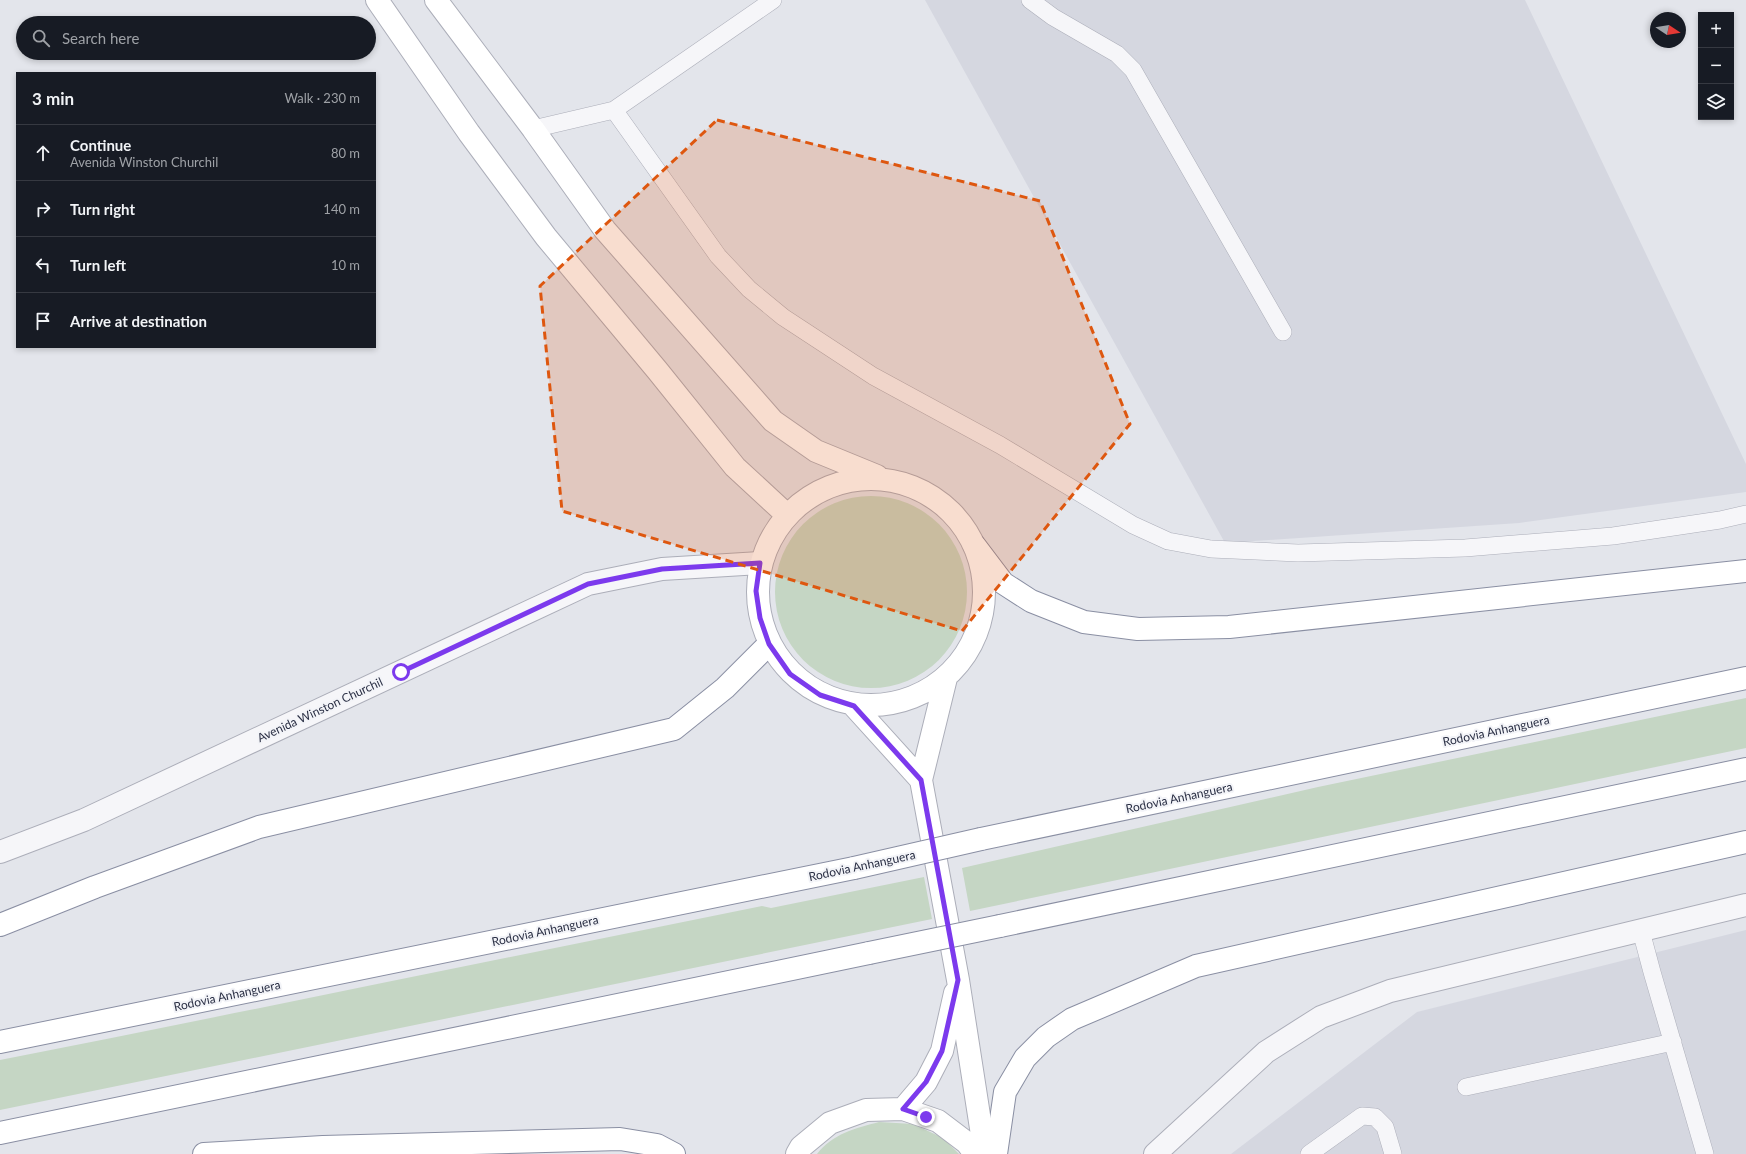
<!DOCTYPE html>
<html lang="en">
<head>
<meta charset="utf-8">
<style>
  body { margin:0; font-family:Lato,sans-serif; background:#20242c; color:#f1f3f6 }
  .controls { position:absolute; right:12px; top:12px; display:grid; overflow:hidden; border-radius:0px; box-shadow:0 2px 6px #0003 }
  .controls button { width:36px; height:36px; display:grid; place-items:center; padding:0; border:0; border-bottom:1px solid #363941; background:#171b24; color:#f1f3f6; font:20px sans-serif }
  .compass { position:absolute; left:1650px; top:12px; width:36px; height:36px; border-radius:50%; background:#171b24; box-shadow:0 2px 6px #0003; rotate:102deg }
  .stop { position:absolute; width:12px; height:12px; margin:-9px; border:3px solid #7c3aed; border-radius:50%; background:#fff }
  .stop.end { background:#7c3aed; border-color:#fff; box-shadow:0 1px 4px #0008 }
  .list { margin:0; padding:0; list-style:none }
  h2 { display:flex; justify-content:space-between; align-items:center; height:52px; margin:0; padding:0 16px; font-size:17px }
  h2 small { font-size:13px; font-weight:400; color:#9ea1a6 }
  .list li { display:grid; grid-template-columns:26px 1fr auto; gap:12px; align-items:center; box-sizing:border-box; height:56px; padding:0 16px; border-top:1px solid #363941 }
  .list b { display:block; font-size:15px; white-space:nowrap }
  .list p { margin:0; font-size:13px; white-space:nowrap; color:#9ea1a6 }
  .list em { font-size:13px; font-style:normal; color:#9ea1a6 }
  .icon { flex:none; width:22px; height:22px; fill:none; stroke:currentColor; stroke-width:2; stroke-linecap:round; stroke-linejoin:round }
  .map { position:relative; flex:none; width:1746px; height:1154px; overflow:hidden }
  .search { position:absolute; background:#171b24; box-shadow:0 2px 6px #0003; left:16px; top:16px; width:360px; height:44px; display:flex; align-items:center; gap:10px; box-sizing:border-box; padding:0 14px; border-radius:22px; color:#9ea1a6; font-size:15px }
  .panel { position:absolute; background:#171b24; box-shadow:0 2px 6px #0003; left:16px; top:72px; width:360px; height:276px; border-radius:0px }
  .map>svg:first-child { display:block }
  .built { fill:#d5d7e0 }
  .green { fill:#c5d6c4 }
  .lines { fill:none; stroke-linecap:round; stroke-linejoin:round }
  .lane-casing { stroke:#acaeb9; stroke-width:18 }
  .street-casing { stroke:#acaeb9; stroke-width:24 }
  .secondary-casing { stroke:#acaeb9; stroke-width:24 }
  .highway-casing { stroke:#8a8fa3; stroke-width:24 }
  .lane { stroke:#f6f6f9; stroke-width:17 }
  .street { stroke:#f6f6f9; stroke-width:22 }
  .secondary { stroke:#fff; stroke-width:22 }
  .highway { stroke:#fff; stroke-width:22 }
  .highway-bridge-casing { stroke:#8a8fa3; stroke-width:24; stroke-linecap:butt }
  .highway-bridge { stroke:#fff; stroke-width:22 }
  .route { stroke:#7c3aed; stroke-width:5 }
  .marked { fill:#de570f; fill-opacity:0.2; stroke:#de570f; stroke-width:3; stroke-dasharray:8 5; stroke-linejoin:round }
  .labels { text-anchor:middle; stroke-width:4; stroke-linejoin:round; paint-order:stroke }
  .street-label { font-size:12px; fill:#2a2f44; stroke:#f3f4f8 }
</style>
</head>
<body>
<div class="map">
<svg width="1746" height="1154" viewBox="0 0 1746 1154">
  <rect width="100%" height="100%" fill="#e3e5eb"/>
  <path class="built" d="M925 0H1525L1746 464V492L1519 523 1225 543Z
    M1746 930V1154H1231L1417 1012Z"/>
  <path class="green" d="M775 592a96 96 0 1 1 192 0a96 96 0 1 1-192 0Z
    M1746 698V748L970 911 962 868 1318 787Z
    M924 877 932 919 0 1110V1060C254 1010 508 957 762 906L771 908Z
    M879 1122 913 1124 943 1138 959 1154H817C832 1134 856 1128 879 1122Z"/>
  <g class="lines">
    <g class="lane-casing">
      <path id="lane" d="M1030 0 1053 17 1117 54 1133 70 1283 332
        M614 110 718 256 749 289 783 317 873 376 1000 445 1133 525 1168 541 1211 549 1298 553 1465 548 1613 536 1720 520 1746 514
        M533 129 614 110 773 0
        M1641 931 1652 972 1705 1154
        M1466 1087 1673 1042
        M1309 1154 1362 1116 1375 1117 1385 1127 1393 1154"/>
    </g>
    <g class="street-casing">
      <path id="street" d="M0 852 84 820 588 584 662 569 760 563
        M1155 1154 1266 1052 1321 1017 1390 991 1746 905"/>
    </g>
    <g class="secondary-casing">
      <path id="secondary" d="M377 0 469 133 546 237 657 370 735 467 787 515
        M436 0 533 129 605 230 773 421 816 451 877 476
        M758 592a113 113 0 1 1 226 0a113 113 0 1 1-226 0Z
        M946 678 921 780 958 980 985 1154
        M854 706 921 780
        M903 1109 926 1082 942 1051 955 993
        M797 1154 801 1147 830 1123 866 1110 903 1109 938 1121 967 1143 975 1154"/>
    </g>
    <g class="highway-casing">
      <path id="highway" d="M975 546 1003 583 1031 601 1084 622 1138 629 1229 627 1746 571
        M981 839 1746 678
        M0 925 95 887 259 827 674 729 725 688 769 644
        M1000 926 1746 769
        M0 1042 854 868
        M0 1133 869 953
        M204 1154 323 1147 620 1139 657 1145 674 1154
        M996 1154 1005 1092 1025 1058 1046 1037 1072 1019 1196 966 1746 842"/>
    </g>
    <use href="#lane" class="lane"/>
    <use href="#street" class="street"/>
    <use href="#secondary" class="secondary"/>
    <use href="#highway" class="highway"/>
    <g class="highway-bridge-casing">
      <path id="highway-bridge" d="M854 868 981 839
        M869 953 1000 926"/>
    </g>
    <use href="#highway-bridge" class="highway-bridge"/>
  </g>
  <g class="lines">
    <path class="route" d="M401 672 588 584 662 569 760 563 756 591 760 618 769 644 790 674 820 695 854 706 921 780 958 980 942 1051 926 1082 903 1109 926 1117"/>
  </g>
  <path class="marked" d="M717 120 1040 201 1130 424 962 631 562 511 540 286Z"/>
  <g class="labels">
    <g class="street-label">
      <text transform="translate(320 710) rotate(-25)" y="4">Avenida Winston Churchil</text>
      <text transform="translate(1496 731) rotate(-12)" y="4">Rodovia Anhanguera</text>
      <text transform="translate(1179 798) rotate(-12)" y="4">Rodovia Anhanguera</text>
      <text transform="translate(862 866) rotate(-12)" y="4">Rodovia Anhanguera</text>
      <text transform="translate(545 931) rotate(-12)" y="4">Rodovia Anhanguera</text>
      <text transform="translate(227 996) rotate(-12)" y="4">Rodovia Anhanguera</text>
    </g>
  </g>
</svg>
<div class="controls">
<button>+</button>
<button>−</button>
<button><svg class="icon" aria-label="layers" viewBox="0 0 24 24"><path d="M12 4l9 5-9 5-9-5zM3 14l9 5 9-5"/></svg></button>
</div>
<svg class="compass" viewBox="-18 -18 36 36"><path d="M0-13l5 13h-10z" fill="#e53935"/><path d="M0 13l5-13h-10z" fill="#9ea1a6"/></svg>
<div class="stop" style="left:401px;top:672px"></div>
<div class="stop end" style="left:926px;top:1117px"></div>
<div class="search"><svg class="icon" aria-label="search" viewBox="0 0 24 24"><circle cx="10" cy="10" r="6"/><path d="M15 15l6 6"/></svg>Search here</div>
<section class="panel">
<h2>3 min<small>Walk · 230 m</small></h2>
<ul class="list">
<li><svg class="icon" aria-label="ahead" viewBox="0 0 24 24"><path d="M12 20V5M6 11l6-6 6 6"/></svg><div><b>Continue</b><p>Avenida Winston Churchil</p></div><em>80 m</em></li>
<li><svg class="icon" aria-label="right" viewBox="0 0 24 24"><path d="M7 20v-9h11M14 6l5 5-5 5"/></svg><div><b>Turn right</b></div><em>140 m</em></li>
<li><svg class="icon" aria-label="left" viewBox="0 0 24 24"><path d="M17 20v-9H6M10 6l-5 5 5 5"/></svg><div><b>Turn left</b></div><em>10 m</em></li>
<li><svg class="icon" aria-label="arrive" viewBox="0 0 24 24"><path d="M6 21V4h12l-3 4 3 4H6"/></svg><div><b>Arrive at destination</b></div></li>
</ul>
</section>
</div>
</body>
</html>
